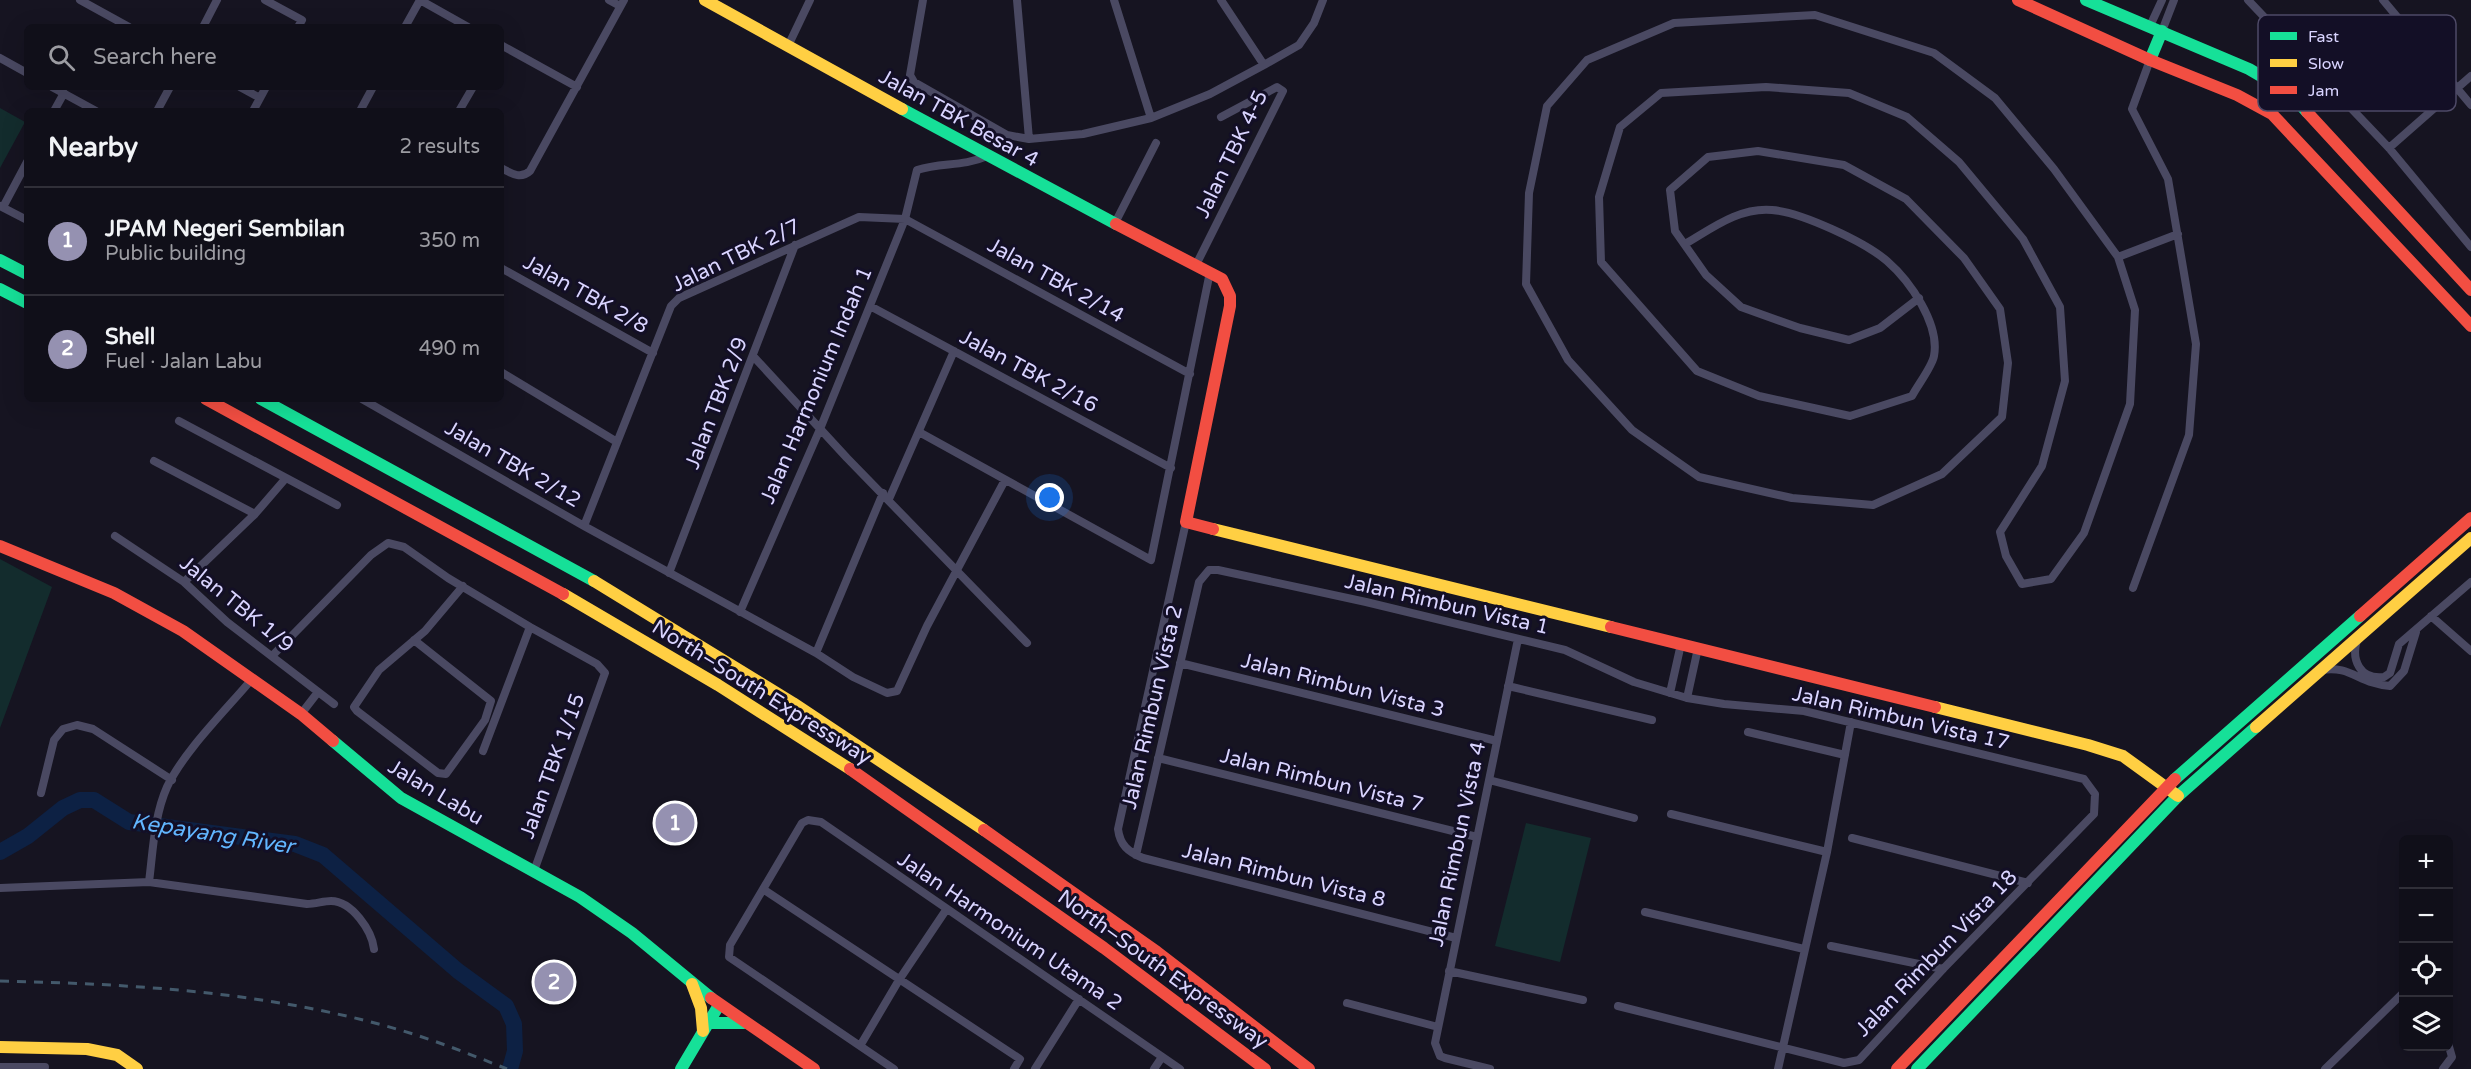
<!DOCTYPE html>
<html lang="en">
<head>
<meta charset="utf-8">
<style>
  body { margin:0; font-family:"Varela Round",sans-serif; background:#1e1d26; color:#f1f3f6 }
  .controls { position:absolute; right:18px; bottom:18px; display:grid; overflow:hidden; border-radius:9px; box-shadow:0 6px 24px #0002 }
  .controls button { width:54px; height:54px; display:grid; place-items:center; padding:0; border:0; border-bottom:2px solid #302f38; background:#100f19; color:#f1f3f6; font:30px sans-serif }
  .you { position:absolute; left:1050px; top:498px; width:21px; height:21px; margin:-15px; border:4px solid #fff; border-radius:50%; background:#1a73e8; box-shadow:0 0 0 9px #1a73e833 }
  .badge { display:grid; place-items:center; width:39px; height:39px; border-radius:50%; background:#9591b1; color:#fff; font-size:20px; font-weight:700 }
  .pin { position:absolute; translate:-50% -50%; border:3px solid #fff; box-shadow:0 2px 6px #0006 }
  .list { margin:0; padding:0; list-style:none }
  h2 { display:flex; justify-content:space-between; align-items:center; height:78px; margin:0; padding:0 24px; font-size:26px }
  h2 small { font-size:20px; font-weight:400; color:#9c9ca2 }
  .list li { display:grid; grid-template-columns:39px 1fr auto; gap:18px; align-items:center; box-sizing:border-box; height:108px; padding:0 24px; border-top:2px solid #302f38 }
  .list b { display:block; font-size:22px; white-space:nowrap }
  .list p { margin:0; font-size:20px; white-space:nowrap; color:#9c9ca2 }
  .list em { font-size:20px; font-style:normal; color:#9c9ca2 }
  .icon { flex:none; width:33px; height:33px; fill:none; stroke:currentColor; stroke-width:2; stroke-linecap:round; stroke-linejoin:round }
  .map { position:relative; flex:none; width:2471px; height:1069px; overflow:hidden }
  .search { position:absolute; background:#100f19; box-shadow:0 6px 24px #0002; left:24px; top:24px; width:480px; height:66px; display:flex; align-items:center; gap:15px; box-sizing:border-box; padding:0 21px; border-radius:9px; color:#9c9ca2; font-size:22px }
  .panel { position:absolute; background:#100f19; box-shadow:0 6px 24px #0002; left:24px; top:108px; width:480px; height:294px; border-radius:9px }
  .map>svg:first-child { display:block }
  .green { fill:#132c2d }
  .lines { fill:none; stroke-linecap:round; stroke-linejoin:round }
  .river { stroke:#0d2144; stroke-width:16 }
  .street { stroke:#4a4962; stroke-width:8 }
  .fast { stroke:#16e098; stroke-width:12 }
  .slow { stroke:#ffcf43; stroke-width:12 }
  .jam { stroke:#f24e42; stroke-width:12 }
  .rail { stroke:#43596b; stroke-width:3; stroke-dasharray:9 8; stroke-linecap:butt }
  .labels { text-anchor:middle; stroke-width:6; stroke-linejoin:round; paint-order:stroke }
  .street-label { font-size:21px; fill:#d9d4ff; stroke:#130f26 }
  .water-label { font-size:22px; font-style:italic; fill:#62b6ff; stroke:#130f26 }
  .key { fill:#130f26; stroke:#4e4a67; stroke-width:1.5 }
  .key-label { font-size:16px; fill:#d9d4ff }
</style>
</head>
<body>
<div class="map">
<svg width="2471" height="1069" viewBox="0 0 2471 1069">
  <rect width="100%" height="100%" fill="#161421"/>
  <path class="green" d="M0 108 25 122 0 168Z
    M0 559 52 587 0 728Z
    M1526 823 1591 838 1560 962 1495 946Z"/>
  <g class="lines">
    <path class="river" d="M0 852 28 836 63 808 80 800H94L129 822 295 844 323 855 458 971 506 1006 514 1024 515 1051 510 1069"/>
    <path class="street" d="M80 0 129 27
      M265 0 302 20 298 27
      M420 0 468 27
      M609 0 620 6
      M923 0 910 75 914 82 1007 135 1029 139 1083 134 1151 118 1210 94 1264 65 1299 45 1314 23 1323 0
      M1017 0 1029 139
      M1114 0 1151 118
      M1221 0 1264 65
      M2248 0 2389 148 2471 247
      M2383 0 2471 105
      M2150 26 2162 0
      M203 27 217 0
      M405 27 420 0
      M2162 31 2174 0
      M501 45 577 87
      M788 46 810 0
      M0 58 27 73
      M52 87 96 111
      M240 87 260 98
      M54 111 64 93
      M157 111 170 87
      M253 111 266 87
      M360 111 373 87
      M459 111 473 87
      M2389 148 2471 76
      M501 168C511 173 520 180 530 171L624 0
      M0 206 27 220
      M3 207 27 162
      M1115 223 1156 143
      M1685 244C1711 229 1739 207 1772 210 1801 212 1865 242 1887 261 1910 281 1940 324 1934 356 1932 367 1917 386 1912 396L1850 416 1759 396 1697 371 1601 262 1599 197 1620 127 1661 93 1766 87 1849 93 1907 117 1959 162 2023 239 2060 307 2065 381 2042 466 2000 532 2006 556 2022 584 2051 579 2084 533 2130 404 2135 310 2118 257 2178 234
      M1196 265 1283 91 1277 87 1221 117
      M501 268 653 353
      M1919 298 1880 328 1849 340 1800 328 1741 307 1706 275 1675 231 1670 190 1708 157 1758 151 1844 165 1906 199 1964 258 2000 309 2008 363 2002 417 1942 474 1873 505 1792 498 1699 477 1632 430 1568 360 1526 284 1529 193 1547 106 1587 60 1674 23 1815 15 1934 53 1995 98 2054 169 2118 257
      M870 306 1171 468
      M753 356 847 458 1027 643
      M501 372 617 442
      M362 399 584 526 816 653 853 677 887 693 897 691 927 626 1005 480
      M179 421 337 505
      M919 432 1151 560 1210 272
      M154 461 255 514
      M889 499 954 351
      M1186 522 1118 829C1120 845 1128 852 1143 858L1456 938
      M584 526 671 306 679 298 859 217 905 219 1190 374
      M115 536 184 582 227 622 334 704
      M669 573 795 245
      M184 582 255 514 286 478
      M2133 588 2189 435 2196 344 2168 179 2132 109 2150 60
      M740 612 820 429 905 219 917 170C942 162 962 167 987 156
      M2431 616 2471 651
      M414 640 491 701 485 720 446 774 438 773 357 711 354 707 379 670 425 631 463 586
      M2357 640C2351 660 2360 680 2384 677L2390 673 2399 644 2471 582
      M816 653 883 493
      M272 656 371 555 388 543 404 547 448 578 530 627 597 664 605 673 534 871
      M1180 663 1497 741
      M2322 670C2350 665 2360 684 2390 686L2404 671 2416 632
      M1508 686 1652 720
      M1670 693 1681 644
      M1687 698 1698 648
      M301 714 318 692
      M1748 732 1845 755
      M483 751 530 627
      M1158 758 1477 837
      M1489 780 1634 818
      M41 793 54 740 63 729 77 725 93 729 172 780
      M1671 814 1827 852
      M1852 838 2028 883
      M1136 855 1199 582 1209 570H1218L1366 602 1565 650 1634 682 1687 698 1724 704 1804 711 2084 779 2095 794 2094 814 1943 969 1859 1060 1844 1063 1618 1006
      M149 882C153 851 154 816 167 787 184 751 226 710 252 679
      M0 888 149 882 307 904C316 904 323 901 331 901 352 901 372 931 374 949
      M763 889 1020 1059 1014 1069
      M1645 912 1804 949
      M1831 946 1943 969
      M1449 971 1583 1000
      M1347 1003 1438 1027
      M860 1046 899 980 946 910
      M0 1067H45
      M894 1069 729 957 730 945 802 823 808 820 821 822 1180 1069
      M1035 1069 1079 999
      M1154 1069 1162 1057
      M1490 1069 1445 1058 1440 1056 1435 1043 1518 639
      M1778 1069 1827 852 1851 722
      M2325 1069 2404 992
      M2443 1069 2452 1057 2448 1043"/>
    <path class="fast" d="M2086 0 2249 69 2290 93 2307 112
      M2150 60 2162 31
      M902 109 1116 224
      M0 260 27 274
      M0 289 27 303
      M261 399 594 581
      M333 741 401 798 580 897 632 933 711 998
      M2175 779 2360 616
      M708 1023H744
      M681 1069 719 1005
      M1917 1069 2178 796 2256 727"/>
    <path class="slow" d="M705 0 902 109
      M1213 529 1611 627
      M594 581 793 703 984 830
      M563 594 718 685 850 769
      M1935 707 2088 745 2123 756 2178 796
      M2256 727 2471 538
      M692 984 701 1008 703 1031
      M0 1047 87 1049 117 1055 137 1069"/>
    <path class="jam" d="M2018 0 2150 60 2237 95 2272 114 2471 326
      M2307 112 2471 290
      M1116 224 1222 279 1230 296V306L1186 522 1213 529
      M206 399 563 594
      M0 546 114 593 183 631 301 714 333 741
      M2360 616 2471 518
      M1611 627 1935 707
      M850 769 1104 948 1265 1069
      M984 830 1157 952 1309 1069
      M711 998 814 1069
      M1897 1069 2175 779"/>
    <path class="rail" d="M0 981C135 984 270 992 400 1030 437 1041 472 1055 507 1069"/>
  </g>
  <g class="labels">
    <g class="street-label">
      <text transform="translate(959 118) rotate(29)" y="7">Jalan TBK Besar 4</text>
      <text transform="translate(1231 154) rotate(-64)" y="7">Jalan TBK 4-5</text>
      <text transform="translate(736 255) rotate(-26)" y="7">Jalan TBK 2/7</text>
      <text transform="translate(1056 280) rotate(29)" y="7">Jalan TBK 2/14</text>
      <text transform="translate(586 294) rotate(29)" y="7">Jalan TBK 2/8</text>
      <text transform="translate(1029 371) rotate(28)" y="7">Jalan TBK 2/16</text>
      <text transform="translate(816 385) rotate(-67)" y="7">Jalan Harmonium Indah 1</text>
      <text transform="translate(716 403) rotate(-69)" y="7">Jalan TBK 2/9</text>
      <text transform="translate(513 464) rotate(30)" y="7">Jalan TBK 2/12</text>
      <text transform="translate(237 604) rotate(39)" y="7">Jalan TBK 1/9</text>
      <text transform="translate(1447 604) rotate(13)" y="7">Jalan Rimbun Vista 1</text>
      <text transform="translate(1343 685) rotate(14)" y="7">Jalan Rimbun Vista 3</text>
      <text transform="translate(762 692) rotate(32)" y="7">North–South Expressway</text>
      <text transform="translate(1152 707) rotate(-77)" y="7">Jalan Rimbun Vista 2</text>
      <text transform="translate(1901 718) rotate(13)" y="7">Jalan Rimbun Vista 17</text>
      <text transform="translate(552 766) rotate(-70)" y="7">Jalan TBK 1/15</text>
      <text transform="translate(1322 780) rotate(14)" y="7">Jalan Rimbun Vista 7</text>
      <text transform="translate(436 792) rotate(31)" y="7">Jalan Labu</text>
      <text transform="translate(1457 844) rotate(-78)" y="7">Jalan Rimbun Vista 4</text>
      <text transform="translate(1284 875) rotate(14)" y="7">Jalan Rimbun Vista 8</text>
      <text transform="translate(1010 931) rotate(34)" y="7">Jalan Harmonium Utama 2</text>
      <text transform="translate(1936 953) rotate(-46)" y="7">Jalan Rimbun Vista 18</text>
      <text transform="translate(1163 969) rotate(36)" y="7">North–South Expressway</text>
    </g>
    <g class="water-label">
      <text transform="translate(213 833) rotate(9)" y="8">Kepayang River</text>
    </g>
  </g>
  <rect x="2258" y="15" width="198" height="96" rx="9" class="key"/>
  <rect x="2270" y="32" width="27" height="8" fill="#16e098"/>
  <rect x="2270" y="59" width="27" height="8" fill="#ffcf43"/>
  <rect x="2270" y="86" width="27" height="8" fill="#f24e42"/>
  <g class="key-label">
    <text x="2308" y="42">Fast</text>
    <text x="2308" y="69">Slow</text>
    <text x="2308" y="96">Jam</text>
  </g>
</svg>
<div class="controls">
<button>+</button>
<button>−</button>
<button><svg class="icon" aria-label="locate" viewBox="0 0 24 24"><circle cx="12" cy="12" r="6"/><path d="M12 2v4M12 18v4M2 12h4M18 12h4"/></svg></button>
<button><svg class="icon" aria-label="layers" viewBox="0 0 24 24"><path d="M12 4l9 5-9 5-9-5zM3 14l9 5 9-5"/></svg></button>
</div>
<div class="you"></div>
<div class="pin badge" style="left:675px;top:823px">1</div>
<div class="pin badge" style="left:554px;top:982px">2</div>
<div class="search"><svg class="icon" aria-label="search" viewBox="0 0 24 24"><circle cx="10" cy="10" r="6"/><path d="M15 15l6 6"/></svg>Search here</div>
<section class="panel">
<h2>Nearby<small>2 results</small></h2>
<ul class="list">
<li><span class="badge">1</span><div><b>JPAM Negeri Sembilan</b><p>Public building</p></div><em>350 m</em></li>
<li><span class="badge">2</span><div><b>Shell</b><p>Fuel · Jalan Labu</p></div><em>490 m</em></li>
</ul>
</section>
</div>
</body>
</html>
